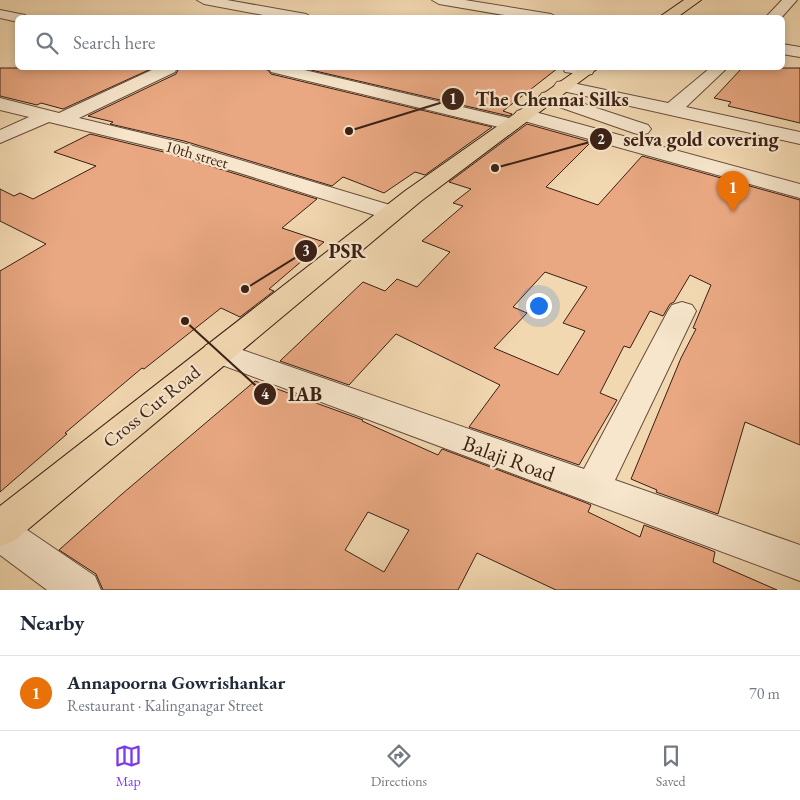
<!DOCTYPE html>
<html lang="en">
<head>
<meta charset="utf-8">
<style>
  body { margin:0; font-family:"EB Garamond",serif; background:#f2f2f3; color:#1f2937 }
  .you { position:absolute; left:538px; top:305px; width:18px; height:18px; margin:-12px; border:4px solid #fff; border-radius:50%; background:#1a73e8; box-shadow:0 0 0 8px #1a73e833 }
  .badge { display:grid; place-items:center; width:32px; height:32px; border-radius:50%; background:#7c3aed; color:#fff; font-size:16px; font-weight:700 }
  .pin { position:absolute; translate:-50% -41px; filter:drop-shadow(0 1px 2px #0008) }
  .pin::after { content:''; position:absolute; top:26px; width:18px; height:15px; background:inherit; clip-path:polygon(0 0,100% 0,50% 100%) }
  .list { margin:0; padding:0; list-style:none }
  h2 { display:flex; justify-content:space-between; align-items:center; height:65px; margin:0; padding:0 20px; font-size:21px }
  h2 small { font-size:16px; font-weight:400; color:#747a83 }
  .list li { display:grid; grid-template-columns:32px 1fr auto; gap:15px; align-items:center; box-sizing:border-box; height:75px; padding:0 20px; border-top:1px solid #e0e1e3 }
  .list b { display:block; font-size:19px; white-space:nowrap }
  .list p { margin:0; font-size:16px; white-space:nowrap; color:#747a83 }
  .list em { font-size:16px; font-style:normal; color:#747a83 }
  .icon { flex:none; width:28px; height:28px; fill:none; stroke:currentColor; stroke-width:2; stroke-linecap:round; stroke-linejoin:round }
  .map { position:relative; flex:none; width:800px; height:590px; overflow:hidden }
  .search { position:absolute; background:#fff; box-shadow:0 2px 8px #0003; left:15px; right:15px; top:15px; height:55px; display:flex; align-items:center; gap:12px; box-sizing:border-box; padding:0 18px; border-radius:8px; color:#747a83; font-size:19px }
  .sheet { height:140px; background:#fff }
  nav { display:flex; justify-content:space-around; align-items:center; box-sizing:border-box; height:70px; border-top:1px solid #e0e1e3; background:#fff; font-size:14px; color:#747a83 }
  nav a { display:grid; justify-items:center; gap:2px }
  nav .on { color:#7c3aed }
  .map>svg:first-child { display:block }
  .building { fill:#e9a882; stroke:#3a1f14; fill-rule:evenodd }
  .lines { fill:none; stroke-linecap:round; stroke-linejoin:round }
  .street-casing { stroke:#684d3b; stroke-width:2 }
  .primary-casing { stroke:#3a1f14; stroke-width:2 }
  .street { fill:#f7e6cc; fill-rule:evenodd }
  .primary { fill:#f2d8b1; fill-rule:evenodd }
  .labels { text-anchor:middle; stroke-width:4.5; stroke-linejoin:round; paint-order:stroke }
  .far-street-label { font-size:16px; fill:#3a1f14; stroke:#f7e6cc }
  .street-label { font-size:19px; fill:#3a1f14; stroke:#f7e6cc }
  .near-street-label { font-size:22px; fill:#3a1f14; stroke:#f7e6cc }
  .leader { fill:none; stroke:#3a1f14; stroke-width:2 }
  .callout-dot { fill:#3a1f14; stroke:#f7e6cc; stroke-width:2 }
  .mark-label { font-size:15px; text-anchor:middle; font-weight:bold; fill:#fff }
  .callout-label { font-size:20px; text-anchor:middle; font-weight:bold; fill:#3a1f14; stroke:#f7e6cc; stroke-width:4.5; stroke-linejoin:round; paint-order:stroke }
</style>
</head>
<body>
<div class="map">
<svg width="800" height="590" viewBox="0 0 800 590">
  <rect width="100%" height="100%" fill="#f2d8b1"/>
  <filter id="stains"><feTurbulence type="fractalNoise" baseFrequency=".004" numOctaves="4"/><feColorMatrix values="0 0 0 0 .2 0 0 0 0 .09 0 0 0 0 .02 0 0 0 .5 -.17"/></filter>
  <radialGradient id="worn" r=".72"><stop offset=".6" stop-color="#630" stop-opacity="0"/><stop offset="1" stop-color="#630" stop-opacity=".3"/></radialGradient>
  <path class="building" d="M0 68H153L63 109 41 103 37 105 0 96Z
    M179 68H256L268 70 271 74 492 127 425 175 415 172 384 193 343 177 332 186 184 141 110 124 113 122 88 116 176 74Z
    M315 68H558L503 111 512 114 509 116 311 70Z
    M742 68H800V123L728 106 731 102 714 98Z
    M527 124 591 142 546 187 598 205 642 156 800 200V445L745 422 718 514 656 492 657 490 631 479 681 358 696 329 693 328 711 285 690 275 674 302 670 304 663 316 650 311 630 348 624 346 600 393 617 400 579 465 469 427 500 385 396 334 349 385 280 361 363 282 385 291 397 279 417 287 450 252 422 241 463 206 453 203 471 189 449 182ZM545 272 587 287 563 323 585 331 558 375 494 348 527 313 513 307Z
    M90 134 168 153 317 199 282 228 324 242 269 289 274 291 240 317 221 308 144 369 142 368 65 433 67 434 0 492V271L46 244 0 221V189L14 196 20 193 33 199 96 166 54 152Z
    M255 381 363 420 362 421 438 455 442 449 584 502 591 505 588 512 640 537 644 525 708 549 715 552 713 562 777 590H556L477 553 458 590H103L96 574 59 550 122 494ZM368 512 409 530 384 572 345 550Z"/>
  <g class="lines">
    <g class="street-casing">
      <path id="street" d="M197 0H227L306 14 313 18H279L204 4Z
        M432 0H465L551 14 558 18H521L439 4Z
        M782 0H797L781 18H765Z
        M0 10 25 15 27 18H18V22L0 18Z
        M782 44 800 47V57L782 54Z
        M156 68H177L175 72 79 118 183 143 400 208 404 213 400 218 392 220 384 218 169 151 49 122 0 143V130L29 117 0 110V98L59 113Z
        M269 68H296L518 120 521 124 518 128 511 130 271 72Z
        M563 68H593L594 70 592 74 586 75 565 72Z
        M710 68H727L686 107 800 132V144L563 91 557 90 554 86 557 82 563 81 668 103Z
        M548 92 648 125 651 129 648 133 641 135 634 133 542 101 539 97 542 93Z
        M524 109 800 184V198L517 119 514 115 517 111Z
        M682 302 692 305 696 311 615 480 800 545V581L206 359 202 352 206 345 217 342 228 345 584 469 668 311 672 305Z
        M0 516 14 521 95 576 101 590H47L0 555Z"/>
    </g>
    <g class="primary-casing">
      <path id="primary" d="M684 0H701L676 18H658Z
        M580 68H598L421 201 14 541 0 546V506L405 191Z"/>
    </g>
    <use href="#street" class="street"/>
    <use href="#primary" class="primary"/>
  </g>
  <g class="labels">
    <g class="far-street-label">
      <text transform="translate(197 154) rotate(16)" y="6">10th street</text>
    </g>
    <g class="street-label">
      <text transform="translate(151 406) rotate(-39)" y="7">Cross Cut Road</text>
    </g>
    <g class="near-street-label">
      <text transform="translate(509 458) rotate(20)" y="8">Balaji Road</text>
    </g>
  </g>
  <path class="leader" d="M349 131L453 99M495 168L601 139M245 289L306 251M185 321L265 394"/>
  <g class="callout-dot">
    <circle cx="349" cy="131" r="5"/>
    <circle cx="495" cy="168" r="5"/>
    <circle cx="245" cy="289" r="5"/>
    <circle cx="185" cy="321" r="5"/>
    <circle cx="453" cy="99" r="12"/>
    <circle cx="601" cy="139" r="12"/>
    <circle cx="306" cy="251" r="12"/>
    <circle cx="265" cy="394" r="12"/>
  </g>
  <g class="mark-label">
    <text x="453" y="104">1</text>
    <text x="601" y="144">2</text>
    <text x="306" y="256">3</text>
    <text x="265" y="399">4</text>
  </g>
  <g class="callout-label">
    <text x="552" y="106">The Chennai Silks</text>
    <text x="701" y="146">selva gold covering</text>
    <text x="347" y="258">PSR</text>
    <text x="305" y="401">IAB</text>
  </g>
  <rect width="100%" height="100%" filter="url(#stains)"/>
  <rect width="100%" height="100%" fill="url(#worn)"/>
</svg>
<div class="you"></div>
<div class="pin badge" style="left:733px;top:212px;background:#e8710a">1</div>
<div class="search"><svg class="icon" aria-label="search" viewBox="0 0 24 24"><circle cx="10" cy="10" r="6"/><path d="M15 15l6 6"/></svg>Search here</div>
</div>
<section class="sheet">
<h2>Nearby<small></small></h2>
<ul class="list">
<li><span class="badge" style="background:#e8710a">1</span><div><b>Annapoorna Gowrishankar</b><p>Restaurant · Kalinganagar Street</p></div><em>70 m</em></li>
</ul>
</section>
<nav>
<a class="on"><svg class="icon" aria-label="map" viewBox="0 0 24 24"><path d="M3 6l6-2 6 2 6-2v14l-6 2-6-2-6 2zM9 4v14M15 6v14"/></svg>Map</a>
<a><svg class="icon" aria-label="directions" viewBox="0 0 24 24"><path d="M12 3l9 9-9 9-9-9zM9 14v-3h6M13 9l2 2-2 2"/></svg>Directions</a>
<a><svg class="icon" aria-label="saved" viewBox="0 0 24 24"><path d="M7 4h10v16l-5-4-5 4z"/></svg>Saved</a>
</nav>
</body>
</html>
